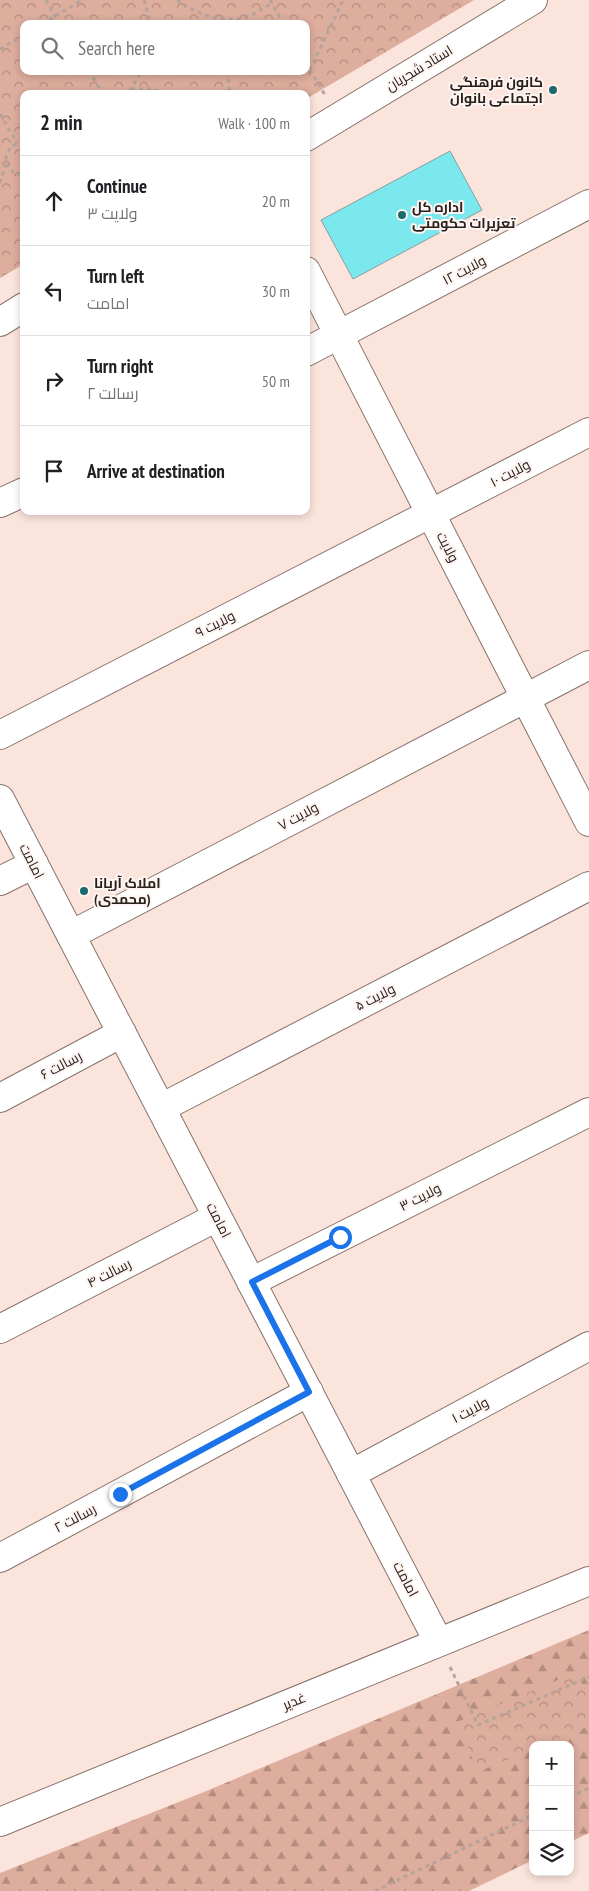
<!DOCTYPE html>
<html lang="en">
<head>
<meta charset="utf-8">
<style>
  body { margin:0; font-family:"PT Sans Narrow",Cairo,sans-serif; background:#f6f6f6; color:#202124 }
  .controls { position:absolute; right:15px; bottom:15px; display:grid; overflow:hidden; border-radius:10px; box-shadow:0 2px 8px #0003 }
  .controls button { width:45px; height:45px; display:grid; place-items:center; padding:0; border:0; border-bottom:1px solid #e0e0e0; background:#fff; color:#202124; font:25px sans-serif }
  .stop { position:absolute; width:15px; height:15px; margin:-11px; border:4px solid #1a73e8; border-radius:50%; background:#fff }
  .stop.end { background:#1a73e8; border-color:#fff; box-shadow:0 1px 5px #0008 }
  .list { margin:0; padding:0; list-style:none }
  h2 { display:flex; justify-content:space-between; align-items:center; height:65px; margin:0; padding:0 20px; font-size:21px }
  h2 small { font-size:16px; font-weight:400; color:#757577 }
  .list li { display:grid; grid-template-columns:32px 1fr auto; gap:15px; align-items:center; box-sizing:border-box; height:90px; padding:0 20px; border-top:1px solid #e0e0e0 }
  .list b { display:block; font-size:19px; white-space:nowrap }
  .list p { margin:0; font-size:16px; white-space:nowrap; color:#757577 }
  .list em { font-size:16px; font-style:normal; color:#757577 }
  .icon { flex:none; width:28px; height:28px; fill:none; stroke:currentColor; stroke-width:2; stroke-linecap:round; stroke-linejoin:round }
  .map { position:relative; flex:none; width:589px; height:1891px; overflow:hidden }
  .search { position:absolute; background:#fff; box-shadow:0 2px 8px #0003; left:20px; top:20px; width:290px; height:55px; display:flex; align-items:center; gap:12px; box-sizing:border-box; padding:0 18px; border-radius:10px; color:#757577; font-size:19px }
  .panel { position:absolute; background:#fff; box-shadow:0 2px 8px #0003; left:20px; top:90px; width:290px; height:425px; border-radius:10px }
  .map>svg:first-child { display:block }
  .forest { fill:url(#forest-firs) }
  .park { fill:url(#park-crowns); fill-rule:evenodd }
  .building { fill:#7be8ee; stroke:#869fa0 }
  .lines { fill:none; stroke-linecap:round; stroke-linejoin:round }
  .street-casing { stroke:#88736c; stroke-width:30 }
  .secondary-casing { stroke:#88736c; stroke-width:30 }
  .path { stroke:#b5a39c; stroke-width:3; stroke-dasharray:4 4; stroke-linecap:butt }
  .street { stroke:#fff; stroke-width:28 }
  .secondary { stroke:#fff; stroke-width:28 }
  .route { stroke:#1a73e8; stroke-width:6 }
  .poi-dot { fill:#1c696d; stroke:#fef4f1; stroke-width:2 }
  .labels { text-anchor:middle; stroke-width:4; stroke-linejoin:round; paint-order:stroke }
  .street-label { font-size:14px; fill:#28201d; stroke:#fef4f1 }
  .poi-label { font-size:14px; font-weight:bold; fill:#28201d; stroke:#fef4f1; text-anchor:start }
</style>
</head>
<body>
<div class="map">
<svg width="589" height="1891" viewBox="0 0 589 1891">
  <defs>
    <pattern id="forest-firs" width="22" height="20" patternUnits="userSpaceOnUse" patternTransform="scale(1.25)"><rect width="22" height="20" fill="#ddad9d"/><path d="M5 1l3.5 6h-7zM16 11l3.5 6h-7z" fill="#b38c7f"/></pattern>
    <pattern id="park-crowns" width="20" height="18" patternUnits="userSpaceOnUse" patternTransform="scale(1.25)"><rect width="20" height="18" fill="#ddad9d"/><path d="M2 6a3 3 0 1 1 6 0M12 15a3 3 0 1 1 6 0" fill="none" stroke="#b38c7f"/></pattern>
  </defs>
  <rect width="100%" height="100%" fill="#fbe4dc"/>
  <path class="forest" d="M589 1630V1833L570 1842V1745H533V1860L469 1891H0V1873L204 1792Z"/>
  <path class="park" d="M0 0H474L306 99V94H24V264L0 278ZM24 24H306V71H24Z
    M577 1672 589 1701V1726L543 1745H533V1749L478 1772 457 1722Z"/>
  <path class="building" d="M450 151 482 210 353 279 321 220Z"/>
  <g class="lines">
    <g class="street-casing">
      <path id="street" d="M306 352 589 204
        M0 503 24 492
        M0 735 589 432
        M0 881 34 864
        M71 935 589 665
        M0 1098 122 1033
        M161 1108 589 886
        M251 1282 589 1112
        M0 1329 217 1217
        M351 1474 589 1346
        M0 1558 309 1392"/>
    </g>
    <g class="secondary-casing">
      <path id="secondary" d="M306 137 533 0
        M306 271 589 822
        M0 322 24 307
        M0 799 438 1641
        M0 1822 589 1581"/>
    </g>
    <path class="path" d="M46 0 59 24
      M144 0 151 24
      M177 0C194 13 222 23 244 18 253 15 264 8 272 3
      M270 0 284 24
      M42 24 82 0
      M0 49 24 35
      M306 63 325 95
      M310 70 343 0
      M89 71 103 94
      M227 71 230 94
      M131 89H150L174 94
      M122 94 131 89 142 71
      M0 114 17 143
      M24 142 11 146 6 157C7 169 12 174 24 176
      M0 183 6 163
      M450 1667 478 1725 589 1677
      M570 1797 589 1788
      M375 1891 533 1815"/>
    <use href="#street" class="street"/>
    <use href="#secondary" class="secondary"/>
  </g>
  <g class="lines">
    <path class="route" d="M120 1494 309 1392 252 1282 340 1237"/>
  </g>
  <g class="poi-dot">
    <circle cx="553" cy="90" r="5"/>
    <circle cx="402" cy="215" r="5"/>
    <circle cx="84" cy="891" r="5"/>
  </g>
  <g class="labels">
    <g class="street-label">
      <text transform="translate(419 68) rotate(-31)" y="5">استاد شجریان</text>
      <text transform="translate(464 270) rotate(-28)" y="5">ولایت ۱۲</text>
      <text transform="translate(510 473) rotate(-28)" y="5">ولایت ۱۰</text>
      <text transform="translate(448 547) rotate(63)" y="5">ولایت</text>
      <text transform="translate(215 624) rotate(-27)" y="5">ولایت ۹</text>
      <text transform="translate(298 816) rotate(-28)" y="5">ولایت ۷</text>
      <text transform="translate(32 861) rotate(63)" y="5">امامت</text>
      <text transform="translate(375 997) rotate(-27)" y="5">ولایت ۵</text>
      <text transform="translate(61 1065) rotate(-28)" y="5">رسالت ۶</text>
      <text transform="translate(420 1197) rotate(-27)" y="5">ولایت ۳</text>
      <text transform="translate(219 1220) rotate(63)" y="5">امامت</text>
      <text transform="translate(109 1273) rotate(-27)" y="5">رسالت ۴</text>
      <text transform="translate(470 1410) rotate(-28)" y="5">ولایت ۱</text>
      <text transform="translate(75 1518) rotate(-28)" y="5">رسالت ۲</text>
      <text transform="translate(406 1579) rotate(62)" y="5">امامت</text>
      <text transform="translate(294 1701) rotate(-22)" y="5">غدیر</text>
    </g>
    <g class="poi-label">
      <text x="543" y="87" text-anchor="end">کانون فرهنگی<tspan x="543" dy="16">اجتماعی بانوان</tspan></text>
      <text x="412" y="212">اداره کل<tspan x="412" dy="16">تعزیرات حکومتی</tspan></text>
      <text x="94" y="888">املاک آریانا<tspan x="94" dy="16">(محمدی)</tspan></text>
    </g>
  </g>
</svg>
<div class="controls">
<button>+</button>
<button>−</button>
<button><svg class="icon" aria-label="layers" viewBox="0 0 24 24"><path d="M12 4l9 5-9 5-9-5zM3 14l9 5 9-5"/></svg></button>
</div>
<div class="stop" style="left:340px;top:1237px"></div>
<div class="stop end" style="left:120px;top:1494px"></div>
<div class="search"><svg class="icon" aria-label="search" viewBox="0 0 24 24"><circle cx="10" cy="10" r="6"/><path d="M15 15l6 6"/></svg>Search here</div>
<section class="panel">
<h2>2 min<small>Walk · 100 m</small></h2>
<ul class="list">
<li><svg class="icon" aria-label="ahead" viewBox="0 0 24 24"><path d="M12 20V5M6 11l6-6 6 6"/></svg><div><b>Continue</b><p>ولایت ۳</p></div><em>20 m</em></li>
<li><svg class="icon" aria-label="left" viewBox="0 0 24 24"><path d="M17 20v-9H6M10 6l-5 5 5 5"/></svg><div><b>Turn left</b><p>امامت</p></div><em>30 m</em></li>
<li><svg class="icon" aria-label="right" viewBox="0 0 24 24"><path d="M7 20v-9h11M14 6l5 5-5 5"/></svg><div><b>Turn right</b><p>رسالت ۲</p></div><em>50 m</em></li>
<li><svg class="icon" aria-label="arrive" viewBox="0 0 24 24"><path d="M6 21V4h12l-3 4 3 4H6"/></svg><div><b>Arrive at destination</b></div></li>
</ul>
</section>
</div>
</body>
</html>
